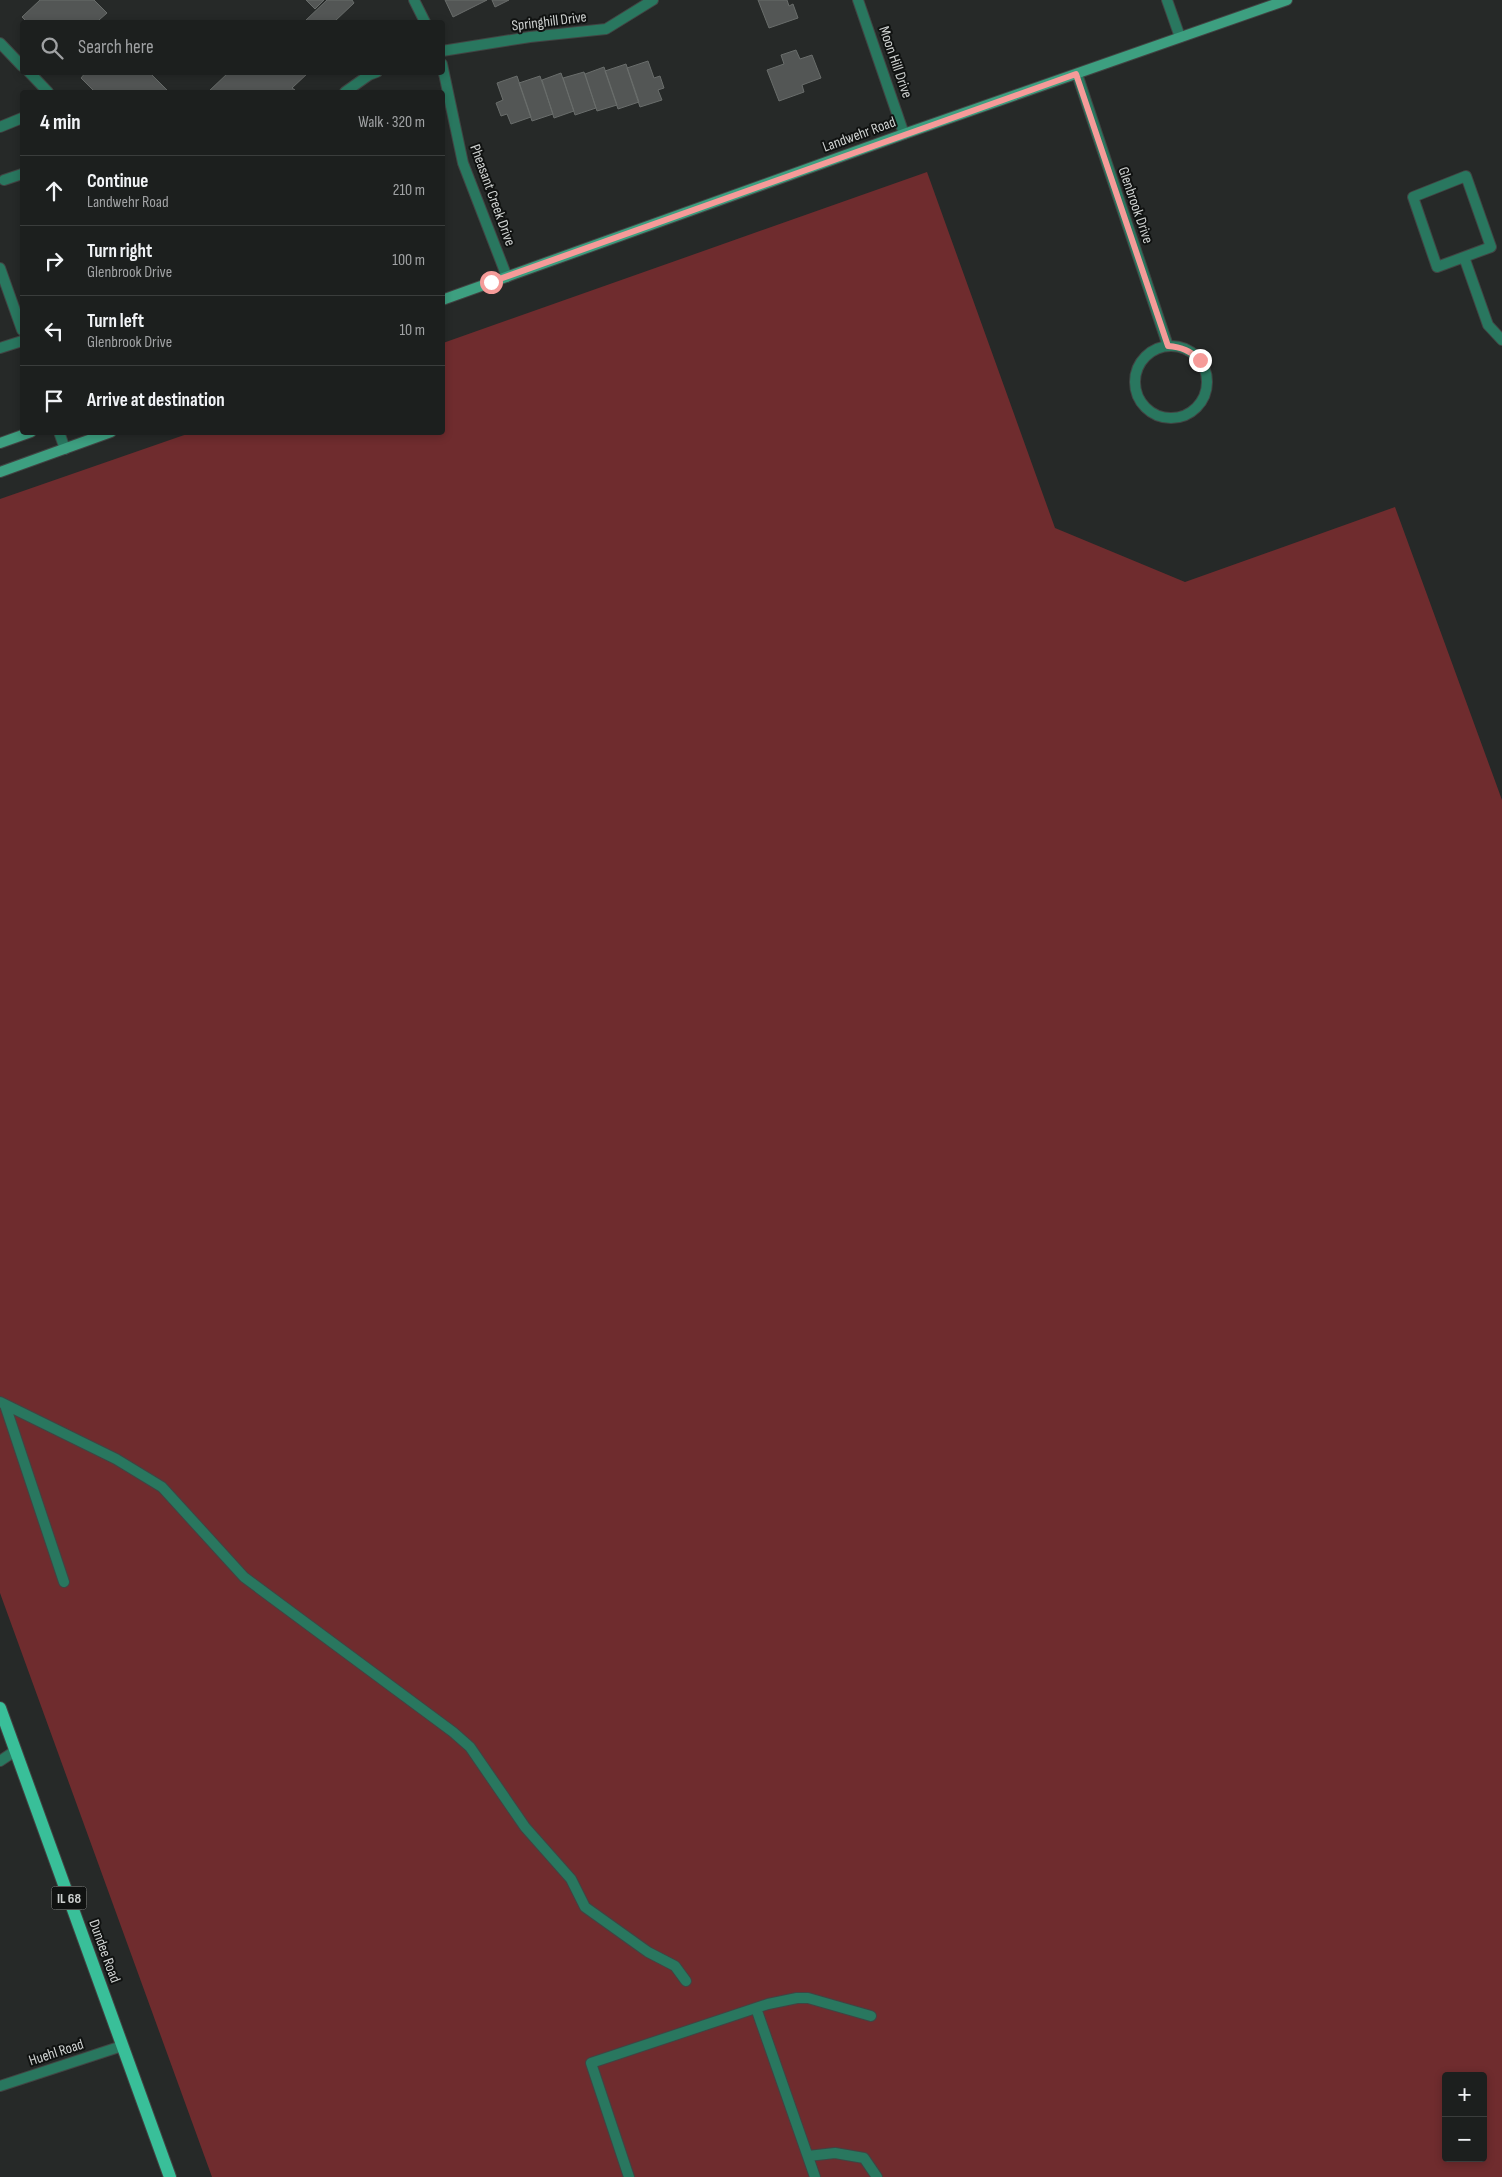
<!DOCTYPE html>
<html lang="en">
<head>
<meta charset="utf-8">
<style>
  body { margin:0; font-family:"Sofia Sans Condensed",sans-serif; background:#252727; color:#f1f3f6 }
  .controls { position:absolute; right:15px; bottom:15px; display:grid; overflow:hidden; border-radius:5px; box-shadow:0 2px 8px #0003 }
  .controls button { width:45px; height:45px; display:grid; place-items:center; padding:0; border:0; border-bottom:1px solid #3a3d3c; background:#1c1f1e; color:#f1f3f6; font:25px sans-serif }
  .stop { position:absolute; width:15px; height:15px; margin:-11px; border:4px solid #f59b99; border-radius:50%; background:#fff }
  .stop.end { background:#f59b99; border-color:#fff; box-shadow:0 1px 5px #0008 }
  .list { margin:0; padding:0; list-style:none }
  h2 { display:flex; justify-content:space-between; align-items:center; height:65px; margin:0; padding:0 20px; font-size:21px }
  h2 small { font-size:16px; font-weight:400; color:#a0a2a4 }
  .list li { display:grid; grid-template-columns:32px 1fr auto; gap:15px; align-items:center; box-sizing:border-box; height:70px; padding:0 20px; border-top:1px solid #3a3d3c }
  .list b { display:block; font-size:19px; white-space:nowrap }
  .list p { margin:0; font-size:16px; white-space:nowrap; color:#a0a2a4 }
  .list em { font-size:16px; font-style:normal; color:#a0a2a4 }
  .icon { flex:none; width:28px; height:28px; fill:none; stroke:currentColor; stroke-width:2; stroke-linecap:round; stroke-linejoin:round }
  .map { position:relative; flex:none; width:1502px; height:2177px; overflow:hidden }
  .search { position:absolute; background:#1c1f1e; box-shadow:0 2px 8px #0003; left:20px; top:20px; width:425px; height:55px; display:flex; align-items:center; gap:12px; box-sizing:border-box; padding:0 18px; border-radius:5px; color:#a0a2a4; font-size:19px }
  .panel { position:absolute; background:#1c1f1e; box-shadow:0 2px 8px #0003; left:20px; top:90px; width:425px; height:345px; border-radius:5px }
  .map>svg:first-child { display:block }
  .green { fill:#6f2c2e; fill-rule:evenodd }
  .building { fill:#535655; stroke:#696d6b }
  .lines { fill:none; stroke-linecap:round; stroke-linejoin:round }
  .service-casing { stroke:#414443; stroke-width:12 }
  .minor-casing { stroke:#414443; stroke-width:12 }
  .secondary-casing { stroke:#414443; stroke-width:12 }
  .primary-casing { stroke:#414443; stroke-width:14 }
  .service { stroke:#29775f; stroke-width:10 }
  .minor { stroke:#29775f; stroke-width:10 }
  .secondary { stroke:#3d9f80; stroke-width:10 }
  .primary { stroke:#39bf99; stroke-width:12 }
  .route { stroke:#f59b99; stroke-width:6 }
  .labels { text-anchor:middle; stroke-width:4; stroke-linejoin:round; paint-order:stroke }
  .shield { fill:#101211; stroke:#969897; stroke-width:1 }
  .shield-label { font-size:14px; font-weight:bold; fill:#cfd2d1 }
  .street-label { font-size:15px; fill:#cfd2d1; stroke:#101211 }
</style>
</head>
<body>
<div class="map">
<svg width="1502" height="2177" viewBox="0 0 1502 2177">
  <rect width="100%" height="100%" fill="#262928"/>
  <path class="green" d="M927 172 1055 528 1185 582 1395 507 1502 800V2177H212L0 1593V499L190 433 442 432 443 343ZM1446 2076H1483V2158H1446Z"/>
  <path class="building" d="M40 0H94L107 13 99 20 102 22H27L22 17Z
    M306 0H324L315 9Z
    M327 0H352L354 3 334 22H307L305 21Z
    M445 0H487L453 17Z
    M492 0H509L495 7Z
    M758 0H787L789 6 793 4 798 18 769 28Z
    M796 50 800 59 812 55 821 78 802 85 804 92 779 101 767 70 784 64 781 55Z
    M648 61 654 78 660 76 664 88 658 90 662 100 640 107 627 68Z
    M626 64 639 102 618 109 605 71Z
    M604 67 617 105 597 111 585 74Z
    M86 72H149L169 92H95L81 78Z
    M229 72H307L308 73 292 88 295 90 293 92H208Z
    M584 72 596 108 575 115 563 78Z
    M561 73 574 111 554 118 542 80Z
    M517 76 531 117 511 124 507 114 501 116 496 103 503 100 497 83Z
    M540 76 553 114 532 121 519 83Z"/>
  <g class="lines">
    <g class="service-casing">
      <path id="service" d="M0 127 22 118
        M4 180 22 174
        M0 268 22 330
        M0 348 22 341
        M59 432 65 449
        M0 1402 116 1459 162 1487 244 1577 453 1732 470 1747 525 1827 571 1879 585 1907 648 1952 675 1966 686 1981
        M5 1405 64 1582
        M0 1761 15 1751
        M756 2008 815 2177
        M808 2156 835 2153 864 2158 877 2177
        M629 2177 591 2063 768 2004 797 1998H808L871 2016"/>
    </g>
    <g class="minor-casing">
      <path id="minor" d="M414 0 425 22
        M858 0 904 134
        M1167 0 1180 37
        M0 43 22 66
        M442 51 530 37 606 29 653 0
        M442 64 463 163 507 277
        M29 72 48 92
        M1077 74 1168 346
        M345 92 369 75 377 72
        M1466 176 1491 247 1437 267 1413 197Z
        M1464 257 1488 325 1502 340
        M1135 382a36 36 0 1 1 72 0a36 36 0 1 1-72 0Z
        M0 2086 122 2046"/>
    </g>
    <g class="secondary-casing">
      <path id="secondary" d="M442 300 904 134 1287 0
        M0 443 31 432
        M0 472 111 432"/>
    </g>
    <g class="primary-casing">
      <path id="primary" d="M0 1708 170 2177"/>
    </g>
    <use href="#service" class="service"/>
    <use href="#minor" class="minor"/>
    <use href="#secondary" class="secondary"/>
    <use href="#primary" class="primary"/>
  </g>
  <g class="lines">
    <path class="route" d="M491 282 1076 74 1168 346C1182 347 1190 351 1200 360"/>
  </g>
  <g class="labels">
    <rect class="shield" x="51.5" y="1886.5" width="35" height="23" rx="4"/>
    <g class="shield-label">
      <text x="69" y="1903">IL 68</text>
    </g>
    <g class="street-label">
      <text transform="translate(549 21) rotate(-7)" y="5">Springhill Drive</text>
      <text transform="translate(896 62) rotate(71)" y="5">Moon Hill Drive</text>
      <text transform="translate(859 134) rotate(-20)" y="5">Landwehr Road</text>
      <text transform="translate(493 195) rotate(70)" y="5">Pheasant Creek Drive</text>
      <text transform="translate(1136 205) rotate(71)" y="5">Glenbrook Drive</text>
      <text transform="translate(105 1951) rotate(70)" y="5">Dundee Road</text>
      <text transform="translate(56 2052) rotate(-18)" y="5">Huehl Road</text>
    </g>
  </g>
</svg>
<div class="controls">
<button>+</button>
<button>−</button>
</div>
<div class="stop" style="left:491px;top:282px"></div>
<div class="stop end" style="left:1200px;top:360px"></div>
<div class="search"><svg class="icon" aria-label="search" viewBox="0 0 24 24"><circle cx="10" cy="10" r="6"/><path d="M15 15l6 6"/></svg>Search here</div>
<section class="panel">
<h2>4 min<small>Walk · 320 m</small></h2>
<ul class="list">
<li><svg class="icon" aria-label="ahead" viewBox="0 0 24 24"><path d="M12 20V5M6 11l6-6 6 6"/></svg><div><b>Continue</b><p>Landwehr Road</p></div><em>210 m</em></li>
<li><svg class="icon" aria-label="right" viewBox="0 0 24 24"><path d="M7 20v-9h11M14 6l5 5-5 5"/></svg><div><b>Turn right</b><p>Glenbrook Drive</p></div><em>100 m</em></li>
<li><svg class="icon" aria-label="left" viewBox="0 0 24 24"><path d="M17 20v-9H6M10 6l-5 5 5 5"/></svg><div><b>Turn left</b><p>Glenbrook Drive</p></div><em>10 m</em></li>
<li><svg class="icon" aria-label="arrive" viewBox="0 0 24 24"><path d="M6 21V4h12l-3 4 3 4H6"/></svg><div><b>Arrive at destination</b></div></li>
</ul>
</section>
</div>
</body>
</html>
